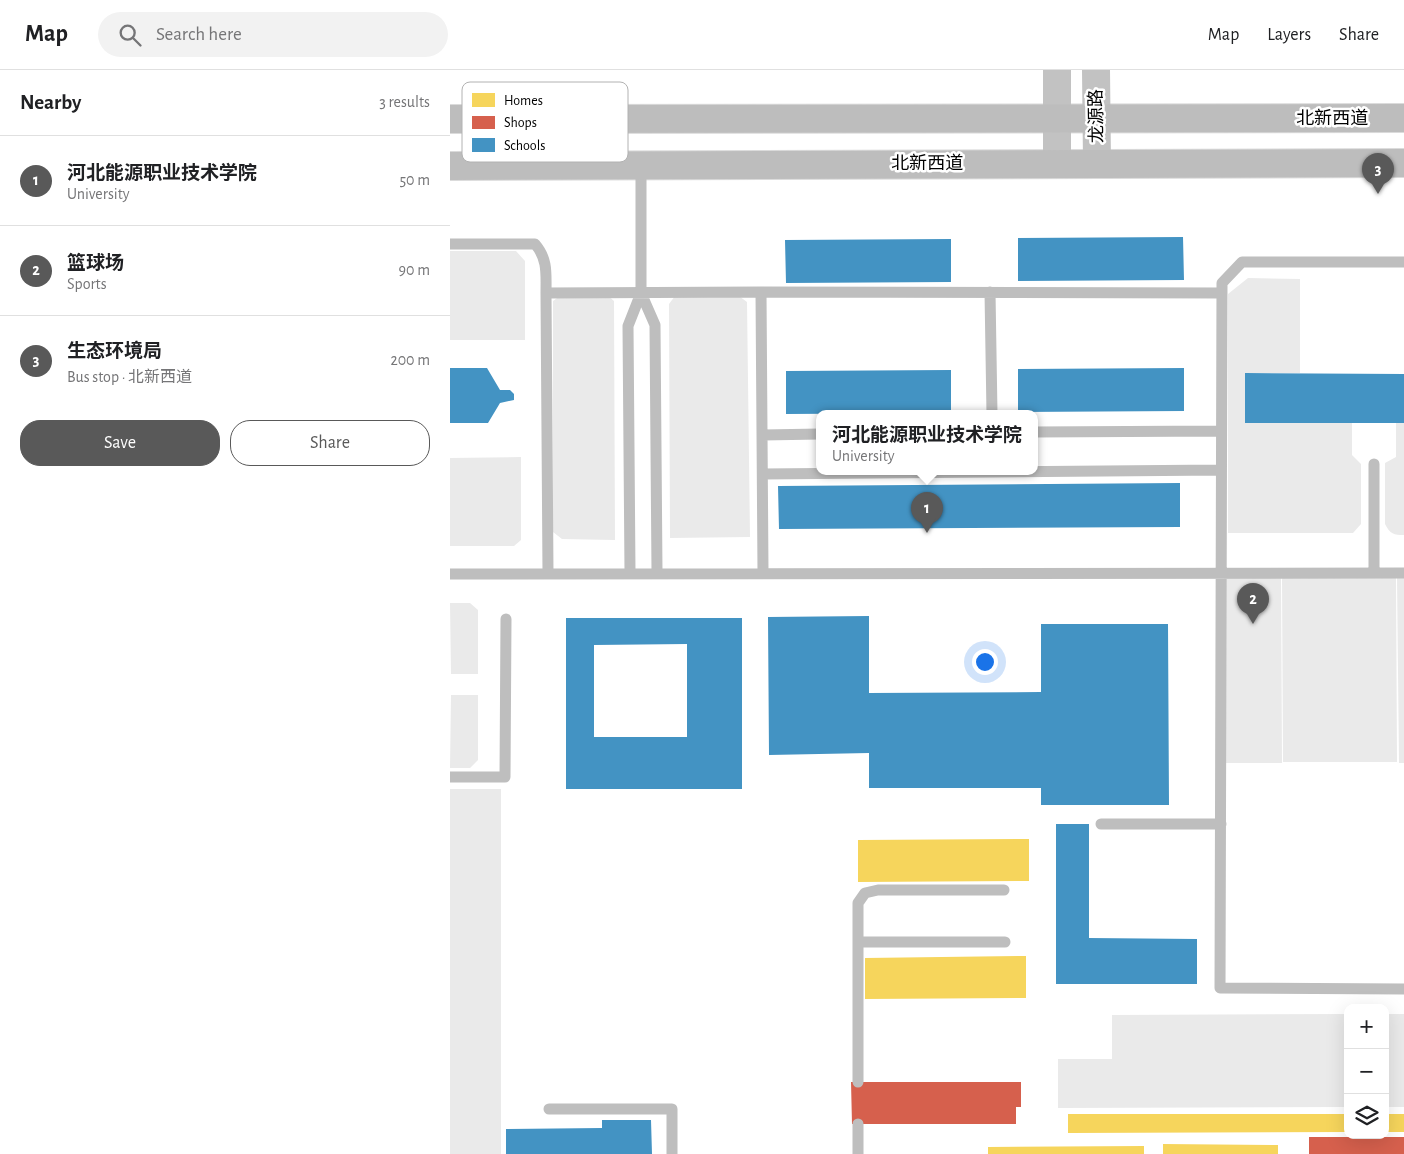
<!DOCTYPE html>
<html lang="en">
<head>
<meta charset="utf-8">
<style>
  body { margin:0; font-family:"Alegreya Sans","Noto Sans SC",sans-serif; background:#f2f2f2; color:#202124 }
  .controls { position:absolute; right:15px; bottom:15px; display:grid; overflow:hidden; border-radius:10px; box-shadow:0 5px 20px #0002 }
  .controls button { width:45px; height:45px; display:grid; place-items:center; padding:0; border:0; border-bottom:1px solid #e0e0e0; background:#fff; color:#202124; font:25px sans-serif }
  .you { position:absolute; left:534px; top:591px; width:18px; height:18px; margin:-12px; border:4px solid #fff; border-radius:50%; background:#1a73e8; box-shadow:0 0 0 8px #1a73e833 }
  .badge { display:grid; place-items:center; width:32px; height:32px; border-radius:50%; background:#595959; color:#fff; font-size:16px; font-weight:700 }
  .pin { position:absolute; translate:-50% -41px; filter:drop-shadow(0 1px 2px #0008) }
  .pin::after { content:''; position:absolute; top:26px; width:18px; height:15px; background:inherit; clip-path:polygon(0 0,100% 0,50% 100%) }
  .popup { position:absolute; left:366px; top:340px; width:222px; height:65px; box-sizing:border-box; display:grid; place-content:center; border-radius:10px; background:#fff; filter:drop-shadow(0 1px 4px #0005); font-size:16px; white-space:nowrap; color:#757577 }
  .popup b { font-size:19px; color:#202124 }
  .popup::after { content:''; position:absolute; left:50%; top:100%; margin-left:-10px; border:10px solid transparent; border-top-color:#fff }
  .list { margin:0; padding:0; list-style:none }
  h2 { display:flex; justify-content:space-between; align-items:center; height:65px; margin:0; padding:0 20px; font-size:21px }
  h2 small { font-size:16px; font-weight:400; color:#757577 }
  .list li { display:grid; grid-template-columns:32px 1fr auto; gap:15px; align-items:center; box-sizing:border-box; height:90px; padding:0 20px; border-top:1px solid #e0e0e0 }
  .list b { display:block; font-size:19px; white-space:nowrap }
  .list p { margin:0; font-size:16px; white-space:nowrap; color:#757577 }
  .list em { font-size:16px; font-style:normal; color:#757577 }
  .actions { display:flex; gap:10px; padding:15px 20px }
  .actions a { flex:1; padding:11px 0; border:1px solid #595959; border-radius:20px; text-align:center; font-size:18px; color:#595959 }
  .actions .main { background:#595959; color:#fff }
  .icon { flex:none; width:28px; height:28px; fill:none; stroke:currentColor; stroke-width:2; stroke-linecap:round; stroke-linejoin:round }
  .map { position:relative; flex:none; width:954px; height:1084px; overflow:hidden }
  header { display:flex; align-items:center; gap:30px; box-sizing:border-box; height:70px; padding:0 25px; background:#fff; border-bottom:1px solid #e0e0e0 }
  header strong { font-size:24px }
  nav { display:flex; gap:28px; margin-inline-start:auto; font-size:18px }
  .search { width:350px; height:45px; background:#f2f2f2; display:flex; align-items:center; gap:12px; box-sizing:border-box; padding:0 18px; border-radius:28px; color:#757577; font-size:19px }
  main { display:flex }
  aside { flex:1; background:#fff }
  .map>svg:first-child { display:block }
  .green { fill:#eaeaea }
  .homes { fill:#f6d55c }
  .shops { fill:#d6604d }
  .schools { fill:#4393c3; fill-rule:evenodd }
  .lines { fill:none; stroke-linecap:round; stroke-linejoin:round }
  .primary-casing { stroke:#dbdbdb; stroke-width:30 }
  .service { stroke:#bebebe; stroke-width:11 }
  .secondary { stroke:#c2c2c2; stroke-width:28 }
  .primary { stroke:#bdbdbd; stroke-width:28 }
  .labels { text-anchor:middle; stroke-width:5; stroke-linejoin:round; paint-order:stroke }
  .street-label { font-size:18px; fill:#000; stroke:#fff }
  .key { fill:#fff; stroke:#b2b2b2; stroke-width:1 }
  .key-label { font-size:14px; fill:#000 }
</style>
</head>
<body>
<header>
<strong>Map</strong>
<div class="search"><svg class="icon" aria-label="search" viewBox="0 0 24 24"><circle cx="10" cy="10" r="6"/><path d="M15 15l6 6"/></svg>Search here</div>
<nav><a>Map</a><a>Layers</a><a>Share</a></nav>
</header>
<main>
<aside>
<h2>Nearby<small>3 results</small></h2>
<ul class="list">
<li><span class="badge">1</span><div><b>河北能源职业技术学院</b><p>University</p></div><em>50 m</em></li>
<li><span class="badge">2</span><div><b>篮球场</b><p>Sports</p></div><em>90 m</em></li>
<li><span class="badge">3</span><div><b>生态环境局</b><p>Bus stop · 北新西道</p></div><em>200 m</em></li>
</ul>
<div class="actions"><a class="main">Save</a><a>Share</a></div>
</aside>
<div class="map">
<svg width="954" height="1084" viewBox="0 0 954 1084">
  <rect width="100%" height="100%" fill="#fff"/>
  <path class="green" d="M0 181H66L75 191V270H0Z
    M798 208 850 209V303H795V353H902V385L911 394V454L903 463H778V224Z
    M157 225 164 231 165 470 112 469 103 462V231L110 226Z
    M225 226H289L297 232 300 467 220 468 219 234Z
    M946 353H954V465C944 465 940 464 935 454V393L946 387Z
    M71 387V470L64 476H0V388Z
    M832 506 946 507 947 692H833Z
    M831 507 832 693H776L774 508Z
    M947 507H954V693H949Z
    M0 533H20L28 540V604H1Z
    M1 625H28V690L20 698H0Z
    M0 719H51V1084H0Z
    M898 944V1037L608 1038V989H662V945Z
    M935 944H954V1037H935Z"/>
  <path class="homes" d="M579 769V811L408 812V770Z
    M576 886V928L415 929V888Z
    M618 1044H898V1062L618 1063Z
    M935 1044H954V1062H935Z
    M713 1074 828 1075V1084H713Z
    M694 1076V1084H538V1077Z"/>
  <path class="shops" d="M401 1012H571V1037H566V1054H402Z
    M859 1067H954V1084H859Z"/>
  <path class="schools" d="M733 167 734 210 568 211V168Z
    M501 169V212L336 213 335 170Z
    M0 298H37L50 320H60L64 324V330L50 333 38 353H0Z
    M734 298V341L568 342V299Z
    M501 300V343L336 344V301Z
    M795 303 954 304V353H795Z
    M730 413V457L329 459 328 416Z
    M419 546V623L591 622V554H718L719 735H591V718H419V683L319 685 318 547Z
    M116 548H292V719H116ZM237 574V667H144V575Z
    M606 754H639V868L747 869V914H606Z
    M152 1050H201L202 1084H56V1059L152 1058Z"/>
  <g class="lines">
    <g class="primary-casing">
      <path id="primary" d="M0 49 954 48
        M0 96 954 93"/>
    </g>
    <path class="service" d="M0 174H85C98 189 96 204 96 223
      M954 192H792L772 213 770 918 954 919
      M311 222 772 223
      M540 222 542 344
      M191 223 205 255 207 502
      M584 362 771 361
      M313 365 370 364
      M924 394V503
      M313 404 771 400
      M180 502 178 256 191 223V95
      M98 503 96 223 311 222 313 502
      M0 504 954 503
      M0 707H55L56 549
      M651 754H771
      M408 872H555
      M408 1012V833L415 823 428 820H554
      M99 1039H222V1084
      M408 1054V1084"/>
    <path class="secondary" d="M607 0V92
      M646 0 647 92"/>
    <use href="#primary" class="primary"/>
  </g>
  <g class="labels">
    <g class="street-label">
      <text transform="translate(646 46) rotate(-91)" y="6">龙源路</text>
      <text x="882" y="54">北新西道</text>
      <text x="477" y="99">北新西道</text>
    </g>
  </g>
  <rect x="12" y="12" width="166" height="80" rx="8" class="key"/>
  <rect x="22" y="23" width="23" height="14" fill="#f6d55c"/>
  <rect x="22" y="46" width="23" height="13" fill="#d6604d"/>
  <rect x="22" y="68" width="23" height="14" fill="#4393c3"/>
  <g class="key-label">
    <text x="54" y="35">Homes</text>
    <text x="54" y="57">Shops</text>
    <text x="54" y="80">Schools</text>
  </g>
</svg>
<div class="controls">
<button>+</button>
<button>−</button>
<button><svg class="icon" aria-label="layers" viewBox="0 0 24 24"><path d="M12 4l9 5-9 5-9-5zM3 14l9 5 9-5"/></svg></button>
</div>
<div class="you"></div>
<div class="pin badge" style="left:477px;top:463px">1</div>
<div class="popup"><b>河北能源职业技术学院</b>University</div>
<div class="pin badge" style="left:803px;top:554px">2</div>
<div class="pin badge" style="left:928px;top:124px">3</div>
</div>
</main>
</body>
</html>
